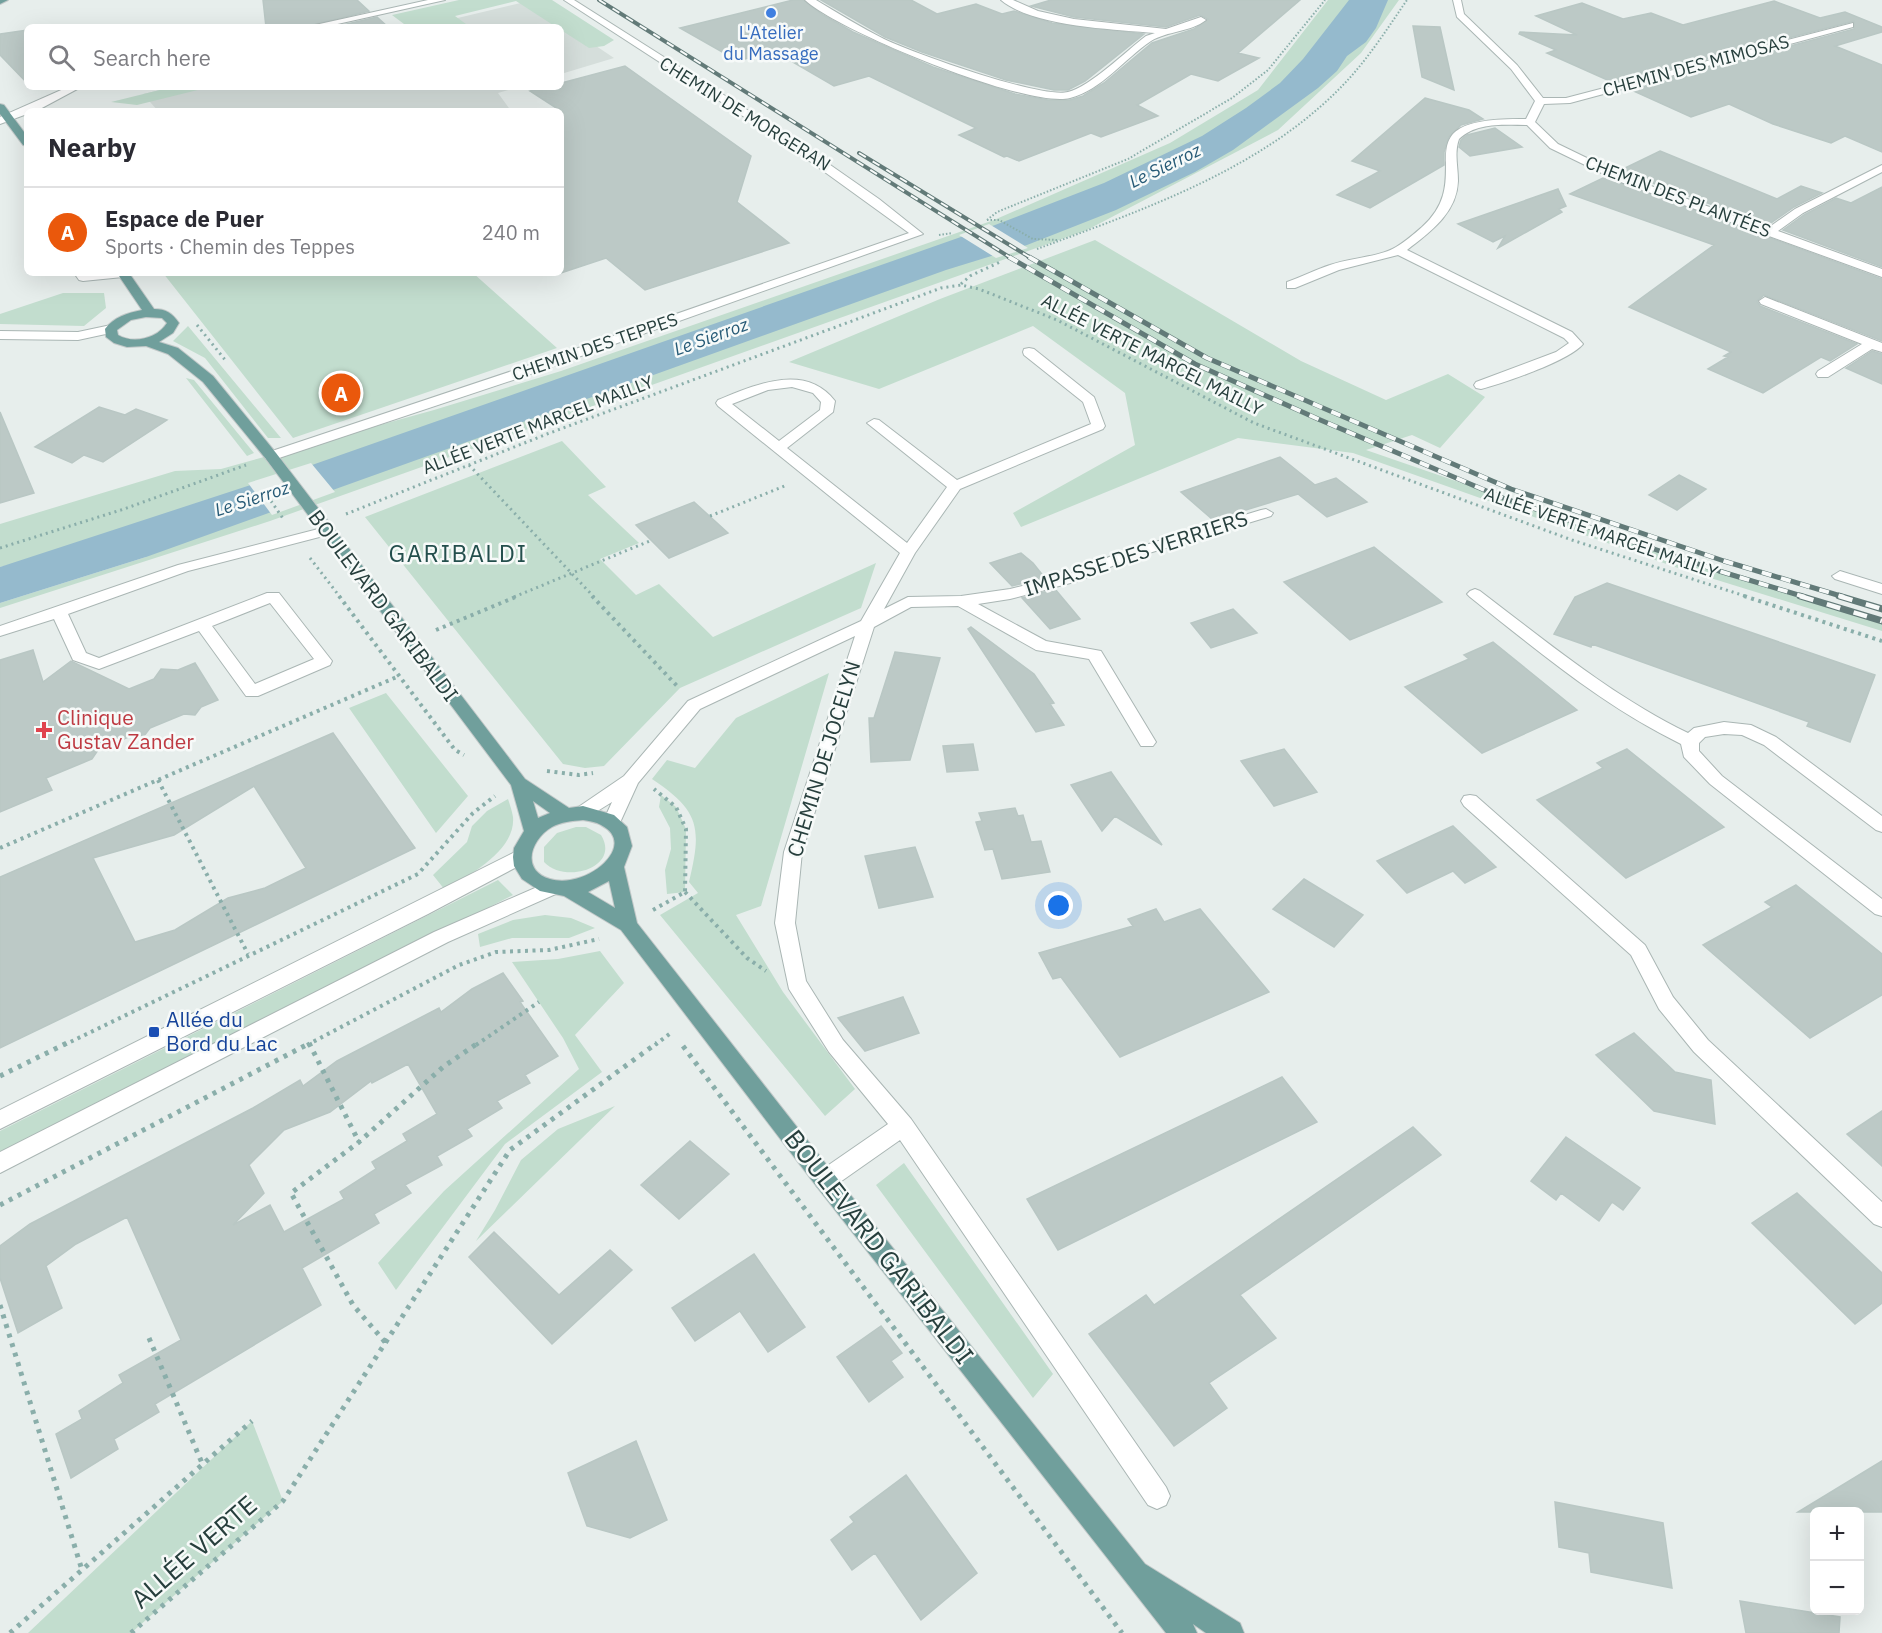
<!DOCTYPE html>
<html lang="en">
<head>
<meta charset="utf-8">
<style>
  body { margin:0; font-family:"IBM Plex Sans",sans-serif; background:#f2f2f3; color:#2b2b33 }
  .controls { position:absolute; right:18px; bottom:18px; display:grid; overflow:hidden; border-radius:9px; box-shadow:0 6px 24px #0002 }
  .controls button { width:54px; height:54px; display:grid; place-items:center; padding:0; border:0; border-bottom:2px solid #e1e1e2; background:#fff; color:#2b2b33; font:30px sans-serif }
  .you { position:absolute; left:1059px; top:906px; width:21px; height:21px; margin:-15px; border:4px solid #fff; border-radius:50%; background:#1a73e8; box-shadow:0 0 0 9px #1a73e833 }
  .badge { display:grid; place-items:center; width:39px; height:39px; border-radius:50%; background:#ea580c; color:#fff; font-size:20px; font-weight:700 }
  .pin { position:absolute; translate:-50% -50%; border:3px solid #fff; box-shadow:0 2px 6px #0006 }
  .list { margin:0; padding:0; list-style:none }
  h2 { display:flex; justify-content:space-between; align-items:center; height:78px; margin:0; padding:0 24px; font-size:26px }
  h2 small { font-size:20px; font-weight:400; color:#7c7c81 }
  .list li { display:grid; grid-template-columns:39px 1fr auto; gap:18px; align-items:center; box-sizing:border-box; height:90px; padding:0 24px; border-top:2px solid #e1e1e2 }
  .list b { display:block; font-size:22px; white-space:nowrap }
  .list p { margin:0; font-size:20px; white-space:nowrap; color:#7c7c81 }
  .list em { font-size:20px; font-style:normal; color:#7c7c81 }
  .icon { flex:none; width:33px; height:33px; fill:none; stroke:currentColor; stroke-width:2; stroke-linecap:round; stroke-linejoin:round }
  .map { position:relative; flex:none; width:1882px; height:1633px; overflow:hidden }
  .search { position:absolute; background:#fff; box-shadow:0 6px 24px #0002; left:24px; top:24px; width:540px; height:66px; display:flex; align-items:center; gap:15px; box-sizing:border-box; padding:0 21px; border-radius:9px; color:#7c7c81; font-size:22px }
  .panel { position:absolute; background:#fff; box-shadow:0 6px 24px #0002; left:24px; top:108px; width:540px; height:168px; border-radius:9px }
  .map>svg:first-child { display:block }
  .built { fill:#d5dedb }
  .green { fill:#c2ddce }
  .water { fill:#95bacd }
  .pier { fill:#e7eeec }
  .building { fill:#bcc9c6; stroke:#b9c7c4; stroke-width:1.5; fill-rule:evenodd }
  .lines { fill:none; stroke-linecap:round; stroke-linejoin:round }
  .minor-casing { stroke:#aab6b4; stroke-width:2 }
  .major-casing { stroke:#c3c9c9; stroke-width:2 }
  .path-far3 { stroke:#8aaeaa; stroke-width:2; stroke-dasharray:1.5 2; stroke-linecap:butt }
  .path-far2 { stroke:#8aaeaa; stroke-width:3; stroke-dasharray:2 4; stroke-linecap:butt }
  .path-far1 { stroke:#8aaeaa; stroke-width:4; stroke-dasharray:3 4.5; stroke-linecap:butt }
  .path { stroke:#8aaeaa; stroke-width:5; stroke-dasharray:4 6; stroke-linecap:butt }
  .minor { fill:#fff; fill-rule:evenodd }
  .major { fill:#709f9c; fill-rule:evenodd }
  .rail-far2-casing { stroke:#627a78; stroke-width:4 }
  .rail-far1-casing { stroke:#627a78; stroke-width:5 }
  .rail-casing { stroke:#627a78; stroke-width:7 }
  .rail-far2 { stroke:#f7faf9; stroke-width:2; stroke-dasharray:8; stroke-linecap:butt }
  .rail-far1 { stroke:#f7faf9; stroke-width:4; stroke-dasharray:10; stroke-linecap:butt }
  .rail { stroke:#f7faf9; stroke-width:4.5; stroke-dasharray:14; stroke-linecap:butt }
  .shop-dot { fill:#3f7fe0; stroke:#f7faf9; stroke-width:2 }
  .health-dot { fill:#e0444e; stroke:#f7faf9; stroke-width:2 }
  .transit-dot { fill:#1a4fb4; stroke:#f7faf9; stroke-width:2 }
  .labels { text-anchor:middle; stroke-width:5; stroke-linejoin:round; paint-order:stroke }
  .far-shop-label { font-size:18px; fill:#366cbe; stroke:#f7faf9 }
  .far-street-label { font-size:18px; fill:#273f3d; stroke:#f7faf9 }
  .far-water-label { font-size:18px; font-style:italic; fill:#265a76; stroke:#f7faf9 }
  .street-label { font-size:21px; fill:#273f3d; stroke:#f7faf9 }
  .health-label { font-size:21px; fill:#be3a42; stroke:#f7faf9; text-anchor:start }
  .transit-label { font-size:21px; fill:#164399; stroke:#f7faf9; text-anchor:start }
  .quarter-label { font-size:24px; letter-spacing:1.5px; fill:#244f4d; stroke:#f7faf9 }
  .near-street-label { font-size:26px; fill:#273f3d; stroke:#f7faf9 }
</style>
</head>
<body>
<div class="map">
<svg width="1882" height="1633" viewBox="0 0 1882 1633">
  <rect width="100%" height="100%" fill="#e7eeec"/>
  <path class="built" d="M529 1 614 58 561 74V27H420Z
    M173 87H518L498 93 511 111H158L143 94Z"/>
  <path class="green" d="M459 0H552L614 40 604 46 589 48 561 30V27H556L516 1 455 16 466 24 452 27H408L392 15Z
    M1328 0H1399L1361 53 1278 130 1087 230 270 521 0 608V603L146 557 17 563 0 567V524L175 471 221 469 434 410 561 371 994 220 1170 143 1258 90Z
    M172 87H210L137 105 111 102Z
    M1095 240 1301 361 1386 400 1448 374 1485 397 1440 448 1412 435 1366 450 1612 535 1882 619V631L1675 567 1353 453 1238 438 1021 527 1013 513 1135 445 1125 393 1033 326 879 389 789 362 940 299Z
    M163 273H473L557 348 293 438Z
    M63 293H104L106 308 84 326 0 324V314Z
    M188 326 281 438H268L205 358 173 341Z
    M186 378 194 380 254 453 247 456Z
    M562 441 606 487 588 495 639 543 600 559 636 595 659 584 713 637 876 563 861 608 680 688 604 766 585 768 563 764 365 517Z
    M829 673 761 906 736 915 783 992 855 1089 825 1116 660 915 698 893 689 882C702 828 700 811 652 779L667 760 695 768 736 718Z
    M386 693 468 796 436 833 349 708Z
    M661 795 676 807 686 829 685 892 667 894 665 870 671 849 670 828 659 807Z
    M508 799C510 805 512 811 513 817 516 851 469 875 445 890L433 875 467 842 472 826 487 811Z
    M576 827H586L601 835C621 867 566 885 544 862V847L557 833Z
    M498 880 513 895 0 1157V1131Z
    M545 915 571 918 595 928 569 938H512L480 947 478 934 513 920Z
    M600 951 624 983 575 1035 602 1072 505 1144 396 1290 378 1263 444 1191 579 1069 563 1038 512 962 558 959Z
    M615 1106 476 1241 495 1210 521 1160 558 1129Z
    M904 1163 1053 1374 1033 1398 876 1185Z
    M252 1421 283 1501 131 1633H28Z"/>
  <path class="water" d="M1349 0H1388L1376 28 1366 42 1347 56 1337 71 1318 88 1233 150 1195 172 1116 210 1027 245 946 270 146 557 0 603V567L312 465 995 225 1104 183 1202 136 1246 108 1280 83 1303 59Z"/>
  <path class="pier" d="M989 224 1028 248 996 258 959 235Z
    M311 463 335 492 272 515 248 483Z"/>
  <path class="building" d="M263 0H357L369 11 304 27H266Z
    M793 0H803L823 15 853 32 933 67 1015 94 1048 100H1070L1083 96 1104 83 1152 43 1194 29 1208 19 1200 15 1166 27 1074 17 1031 6 1051 0H1300L1238 53 1259 58 1218 81 1191 74 1137 105 1158 116 1101 137 1091 133 1019 161 1007 156 1004 157 959 135 976 128 869 76 834 86 774 51 738 61 680 28Z
    M821 0H911L937 14 976 4 1002 14 1014 11 1052 23 1144 34 1085 81 1068 90H1054L1006 80 922 52 885 37Z
    M1774 1 1820 18 1845 12 1882 27V32L1835 46 1882 65V152L1845 136 1831 143 1773 124 1729 104 1691 117 1629 89 1854 29V21L1614 83 1547 53 1556 50 1519 34 1520 32 1577 35 1536 16 1582 3 1623 19 1651 13 1683 25Z
    M377 17 388 27H334Z
    M1413 26 1440 27 1454 90 1422 77Z
    M27 30V83L0 55V34Z
    M625 66 751 156 737 202 789 243 645 290 606 258 561 273V111L530 91 544 87H561V83Z
    M1425 98 1469 110 1483 119 1461 125 1449 137 1444 152V165L1370 208 1337 195 1380 171 1352 161Z
    M1495 128 1522 147 1470 156 1459 147 1461 140 1467 135Z
    M1660 151 1777 199 1801 186 1822 193 1794 207 1768 225 1619 171Z
    M1605 177 1882 279V341L1764 295 1757 301 1760 306 1857 344 1830 361 1821 357 1763 393 1708 369 1728 357 1724 356 1731 352 1629 307 1714 245 1570 194Z
    M1882 187V267L1783 230 1804 215 1836 198 1851 203Z
    M1558 189 1566 206 1559 209 1562 212 1498 248 1505 236 1493 242 1458 224Z
    M1872 351 1882 354V384L1846 368Z
    M99 407 125 415 136 409 167 420 103 462 84 455 72 463 35 447Z
    M0 412 34 493 0 503Z
    M1280 457 1315 485 1336 478 1367 502 1327 517 1298 494 1213 520 1181 492Z
    M1679 475 1706 489 1677 510 1649 495Z
    M694 502 728 533 669 558 636 525Z
    M1374 547 1442 602 1350 640 1284 582Z
    M1021 553 1033 563 1045 578 1012 586 990 563Z
    M1607 583 1875 675 1850 742 1807 726 1809 722 1592 644 1591 647 1554 634 1575 597Z
    M1055 589 1080 619 1050 629 1022 598Z
    M1233 609 1257 633 1211 648 1191 623Z
    M971 627 1034 674 1054 703 1050 704 1064 725 1036 732 968 629Z
    M1493 642 1577 710 1482 753 1405 687 1469 659 1464 655Z
    M33 650 43 682 71 661 129 689 154 679 161 669 178 670 195 663 218 700 201 707 195 715 184 714 150 728 144 736 133 735 98 750 92 759 46 778 52 790 0 812V660Z
    M895 652 940 658 910 760 871 762 869 718H874Z
    M333 733 415 848 0 1048V877ZM254 786 306 868 265 888 228 898 175 930 135 942 93 858 174 835Z
    M973 744 978 770 947 772 943 746Z
    M1284 749 1317 792 1274 806 1241 761Z
    M1627 749 1724 827 1626 878 1537 800 1603 768 1597 763Z
    M1111 772 1162 845 1115 816 1102 831 1071 785Z
    M1015 808 1018 816 1023 815 1031 842 1041 841 1050 872 1002 879 993 849 985 850 976 822 982 821 979 813Z
    M1453 826 1496 867 1465 883 1453 871 1407 893 1377 861Z
    M915 847 933 897 879 908 865 856Z
    M1304 879 1363 915 1334 947 1273 909Z
    M1796 885 1882 954V995L1810 1038 1703 945 1772 907 1765 902Z
    M1156 909 1164 922 1200 909 1269 992 1120 1057 1061 977 1053 979 1039 953 1133 926 1128 919Z
    M503 973 523 1001 520 1002 558 1056 525 1075 530 1083 497 1101 502 1108 467 1129 472 1136 437 1156 442 1165 405 1185 411 1193 374 1214 379 1223 302 1268 321 1305 155 1404 159 1412 114 1439 118 1449 71 1478 56 1434 82 1419 79 1411 123 1383 119 1375 181 1340 127 1217 76 1244 46 1266 62 1308 18 1333 0 1278V1246L30 1224 253 1108 300 1080 303 1086 337 1061 439 1008 441 1012 472 989ZM408 1064 437 1114 403 1134 407 1141 372 1162 376 1169 340 1192 344 1199 284 1232 270 1205 233 1225 264 1193 249 1165 284 1130 330 1112 371 1081 372 1083Z
    M903 997 919 1033 865 1051 838 1018Z
    M1634 1033 1675 1072 1711 1080 1715 1124 1654 1111 1596 1055Z
    M1282 1077 1317 1122 1058 1250 1027 1199Z
    M1882 1111V1166L1847 1134Z
    M1413 1127 1441 1155 1240 1295 1276 1338 1209 1383 1227 1408 1174 1446 1089 1334 1146 1295 1154 1305Z
    M1566 1137 1640 1188 1623 1210 1612 1202 1599 1221 1561 1193 1556 1200 1531 1181Z
    M690 1141 729 1174 679 1219 641 1185Z
    M1797 1193 1882 1273V1303L1855 1324 1752 1223Z
    M494 1232 559 1295 610 1250 632 1270 552 1344 469 1257Z
    M754 1254 805 1327 768 1352 740 1311 695 1341 672 1308Z
    M881 1326 902 1353 891 1361 903 1377 869 1402 837 1357Z
    M636 1441 667 1520 630 1538 587 1526 568 1473Z
    M1882 1461V1512H1798Z
    M906 1475 977 1573 921 1620 875 1553 852 1570 831 1540 854 1522 850 1517Z
    M1555 1502 1663 1523 1672 1588 1591 1572 1589 1553 1559 1547Z
    M1740 1601 1840 1617 1839 1633H1746Z"/>
  <g class="lines">
    <g class="minor-casing">
      <path id="minor" d="M428 0H445L324 27H306Z
        M564 0H574L793 139 879 199 923 234 525 376 276 459H266L264 456 266 453 515 370 909 233 786 144Z
        M805 0H816C838 13 860 27 884 39 913 53 1041 99 1068 92 1090 87 1126 51 1146 36L1155 33C1113 29 1033 27 1001 0H1013L1038 11 1074 19 1166 29 1201 17 1206 20C1191 32 1167 31 1151 41 1124 59 1102 90 1070 98 1028 109 838 31 805 0Z
        M1453 0H1461L1464 14 1517 65 1543 98H1566L1853 23V27L1570 103 1544 104 1535 122 1558 144 1626 177 1768 228 1795 209 1882 165V172L1803 213 1778 231 1882 269V277L1618 181 1550 148 1527 125C1504 125 1477 122 1459 139 1454 153 1458 166 1458 181 1457 213 1430 232 1407 250L1572 332 1583 344C1569 361 1504 383 1481 389L1476 388 1474 385 1476 382 1556 352 1569 343 1564 338 1398 255 1339 270 1295 288H1287V282C1301 277 1315 270 1330 265 1349 258 1380 257 1396 247 1405 242 1414 234 1422 227 1482 174 1392 117 1526 119L1535 101 1511 69 1457 17Z
        M68 87H81L40 109 27 111V114L0 124V117Z
        M74 273H129L123 277 83 281 79 280Z
        M1765 297 1882 343V352L1872 349 1828 377H1818L1816 374 1818 371 1862 344 1761 304 1759 301Z
        M111 325 115 326 117 329 115 332 78 340 0 339V331L78 332Z
        M1029 348 1034 349 1094 397 1105 426 1103 429 960 489 915 553 884 609 908 597 961 596 1010 589 1068 575 1116 554 1261 510 1266 509 1273 513 1271 516 1126 560 1078 581 1010 599 978 604 1046 641 1101 651 1156 742 1153 746H1141L1089 659 1036 650 958 606 911 607 874 627 802 852 795 923 806 981 843 1040 911 1119 1166 1487 1170 1496 1166 1505 1157 1509 1148 1505 900 1140 833 1187 825 1190 817 1187 814 1180 817 1173 888 1124 829 1052 789 989 775 923 784 852 855 636 700 709 638 783 618 827 612 829 606 827 603 822 612 802 583 820 577 818 574 813 577 808 624 776 688 701 861 621 900 553 718 406 716 403 718 400C755 385 805 362 835 401L833 412 787 448 907 543 947 487 867 423 874 419 879 420 957 480 1091 424 1083 402 1024 355 1023 352 1024 349ZM792 387 813 393 821 402 820 410 779 441 732 404 768 390Z
        M326 527 331 528 333 531 331 534 188 571 68 614 86 653 99 658 267 593H279L332 661 330 665 258 696H246L199 631 99 669 73 660 54 619 0 636V626L178 565ZM270 603 314 659 255 684 212 626Z
        M1840 571 1882 584V594L1835 579 1832 576Z
        M1475 589 1480 591C1547 642 1612 696 1688 733L1694 728 1724 722 1751 725 1776 737 1882 816V832L1876 830 1764 745 1742 735 1724 734 1705 737 1699 743V751L1722 776 1882 899V916L1875 914 1710 784 1684 757 1681 744C1603 706 1538 651 1470 597L1467 594 1470 591Z
        M1470 795 1476 796 1645 945 1673 997 1708 1040 1882 1202V1227L1874 1224 1694 1052 1659 1009 1631 955 1464 806 1461 801 1464 796Z
        M521 849 528 851 530 856 528 861 428 914 0 1129V1110Z
        M551 881 558 883 560 888 558 893 448 942 0 1173V1152L434 932Z"/>
    </g>
    <g class="major-casing">
      <path id="major" d="M0 0H8L0 4Z
        M0 104 4 105 27 136V146L23 145 0 114Z
        M117 273H129L154 309C166 309 172 313 179 323L173 333 159 342 178 348 213 376 276 453 525 779 569 808 583 806 614 815 627 827 632 846 624 867 637 923 833 1173 1145 1564 1240 1623 1244 1633H1206L1193 1624 1197 1633H1166L817 1187 621 930 564 896 540 891 522 879 514 866 513 857 514 848 524 831 511 785 266 459 203 382 168 354 146 346 127 347 114 343 106 337 105 329C114 317 127 313 142 310ZM146 317 162 318 167 323C157 339 133 344 118 335L117 330 131 320ZM533 801 550 813 538 818ZM583 820C589 821 596 822 601 825 640 845 586 890 550 879 520 870 531 839 552 827 561 822 572 821 583 820ZM609 881 615 908 588 892Z"/>
    </g>
    <path class="path-far3" d="M987 220 997 212 1128 159 1232 98 1268 70 1325 0
      M987 220H999L1033 239 1058 240
      M939 235 952 233
      M1037 249C1145 209 1263 169 1344 84 1368 59 1387 29 1407 0"/>
    <path class="path-far2" d="M961 284 970 276 1000 262
      M197 325 226 361
      M469 465 594 597
      M271 501 284 520
      M346 514 547 434 941 288 961 285 979 289 1057 320 1254 423 1572 540 1748 597
      M710 516 787 485
      M0 548 124 509 246 465
      M310 558 340 597
      M514 597 652 540"/>
    <path class="path-far1" d="M339 596 455 750 464 755
      M592 596 678 687
      M1744 596 1882 641
      M436 630 518 596
      M547 771 579 775 593 773
      M158 780 248 954
      M0 848 399 676
      M685 892 747 958 766 971
      M653 910 685 892 686 829 676 807 654 789
      M64 1045 418 874 473 813 495 796
      M307 1045 459 965 496 952 549 950 599 939
      M476 1045 539 1002
      M655 1045 672 1032"/>
    <path class="path" d="M309 1043 359 1142
      M683 1046 1122 1633
      M0 1076 67 1043
      M0 1205 310 1043
      M0 1305 82 1570
      M149 1338 202 1463
      M385 1342 353 1305 291 1193 359 1142 443 1067 478 1043
      M10 1633 252 1421
      M131 1633 283 1501 510 1150 657 1043"/>
    <use href="#minor" class="minor"/>
    <use href="#major" class="major"/>
    <g class="rail-far2-casing">
      <path id="rail-far2" d="M599 0 1011 258
        M859 153 1031 258"/>
    </g>
    <g class="rail-far1-casing">
      <path id="rail-far1" d="M1009 257 1195 364 1318 419 1503 498 1719 571 1805 597
        M1029 257 1207 358 1511 489 1724 561 1844 597"/>
    </g>
    <g class="rail-casing">
      <path id="rail" d="M1800 596 1882 621
        M1839 596 1882 609"/>
    </g>
    <use href="#rail-far2" class="rail-far2"/>
    <use href="#rail-far1" class="rail-far1"/>
    <use href="#rail" class="rail"/>
  </g>
  <circle class="shop-dot" cx="771" cy="13" r="6"/>
  <path class="health-dot" d="M41 721h6v6h6v6h-6v6h-6v-6h-6v-6h6z"/>
  <rect class="transit-dot" x="148" y="1026" width="12" height="12" rx="3"/>
  <g class="labels">
    <g class="far-shop-label">
      <text x="771" y="39">L'Atelier<tspan x="771" dy="21">du Massage</tspan></text>
    </g>
    <g class="far-street-label">
      <text transform="translate(1696 66) rotate(-15)" y="6">CHEMIN DES MIMOSAS</text>
      <text transform="translate(745 114) rotate(32)" y="6">CHEMIN DE MORGERAN</text>
      <text transform="translate(1678 197) rotate(21)" y="6">CHEMIN DES PLANTÉES</text>
      <text transform="translate(595 347) rotate(-19)" y="6">CHEMIN DES TEPPES</text>
      <text transform="translate(1152 355) rotate(27)" y="6">ALLÉE VERTE MARCEL MAILLY</text>
      <text transform="translate(538 425) rotate(-21)" y="6">ALLÉE VERTE MARCEL MAILLY</text>
      <text transform="translate(1601 533) rotate(19)" y="6">ALLÉE VERTE MARCEL MAILLY</text>
    </g>
    <g class="far-water-label">
      <text transform="translate(1165 166) rotate(-26)" y="6">Le Sierroz</text>
      <text transform="translate(711 337) rotate(-20)" y="6">Le Sierroz</text>
      <text transform="translate(252 499) rotate(-18)" y="6">Le Sierroz</text>
    </g>
    <g class="street-label">
      <text transform="translate(1136 554) rotate(-18)" y="7">IMPASSE DES VERRIERS</text>
      <text transform="translate(383 606) rotate(53)" y="7">BOULEVARD GARIBALDI</text>
      <text transform="translate(824 759) rotate(-73)" y="7">CHEMIN DE JOCELYN</text>
    </g>
    <g class="health-label">
      <text x="57" y="725">Clinique<tspan x="57" dy="24">Gustav Zander</tspan></text>
    </g>
    <g class="transit-label">
      <text x="166" y="1027">Allée du<tspan x="166" dy="24">Bord du Lac</tspan></text>
    </g>
    <g class="quarter-label">
      <text x="458" y="562">GARIBALDI</text>
    </g>
    <g class="near-street-label">
      <text transform="translate(879 1247) rotate(52)" y="9">BOULEVARD GARIBALDI</text>
      <text transform="translate(194 1552) rotate(-41)" y="9">ALLÉE VERTE</text>
    </g>
  </g>
</svg>
<div class="controls">
<button>+</button>
<button>−</button>
</div>
<div class="you"></div>
<div class="pin badge" style="left:341px;top:393px">A</div>
<div class="search"><svg class="icon" aria-label="search" viewBox="0 0 24 24"><circle cx="10" cy="10" r="6"/><path d="M15 15l6 6"/></svg>Search here</div>
<section class="panel">
<h2>Nearby<small></small></h2>
<ul class="list">
<li><span class="badge">A</span><div><b>Espace de Puer</b><p>Sports · Chemin des Teppes</p></div><em>240 m</em></li>
</ul>
</section>
</div>
</body>
</html>
